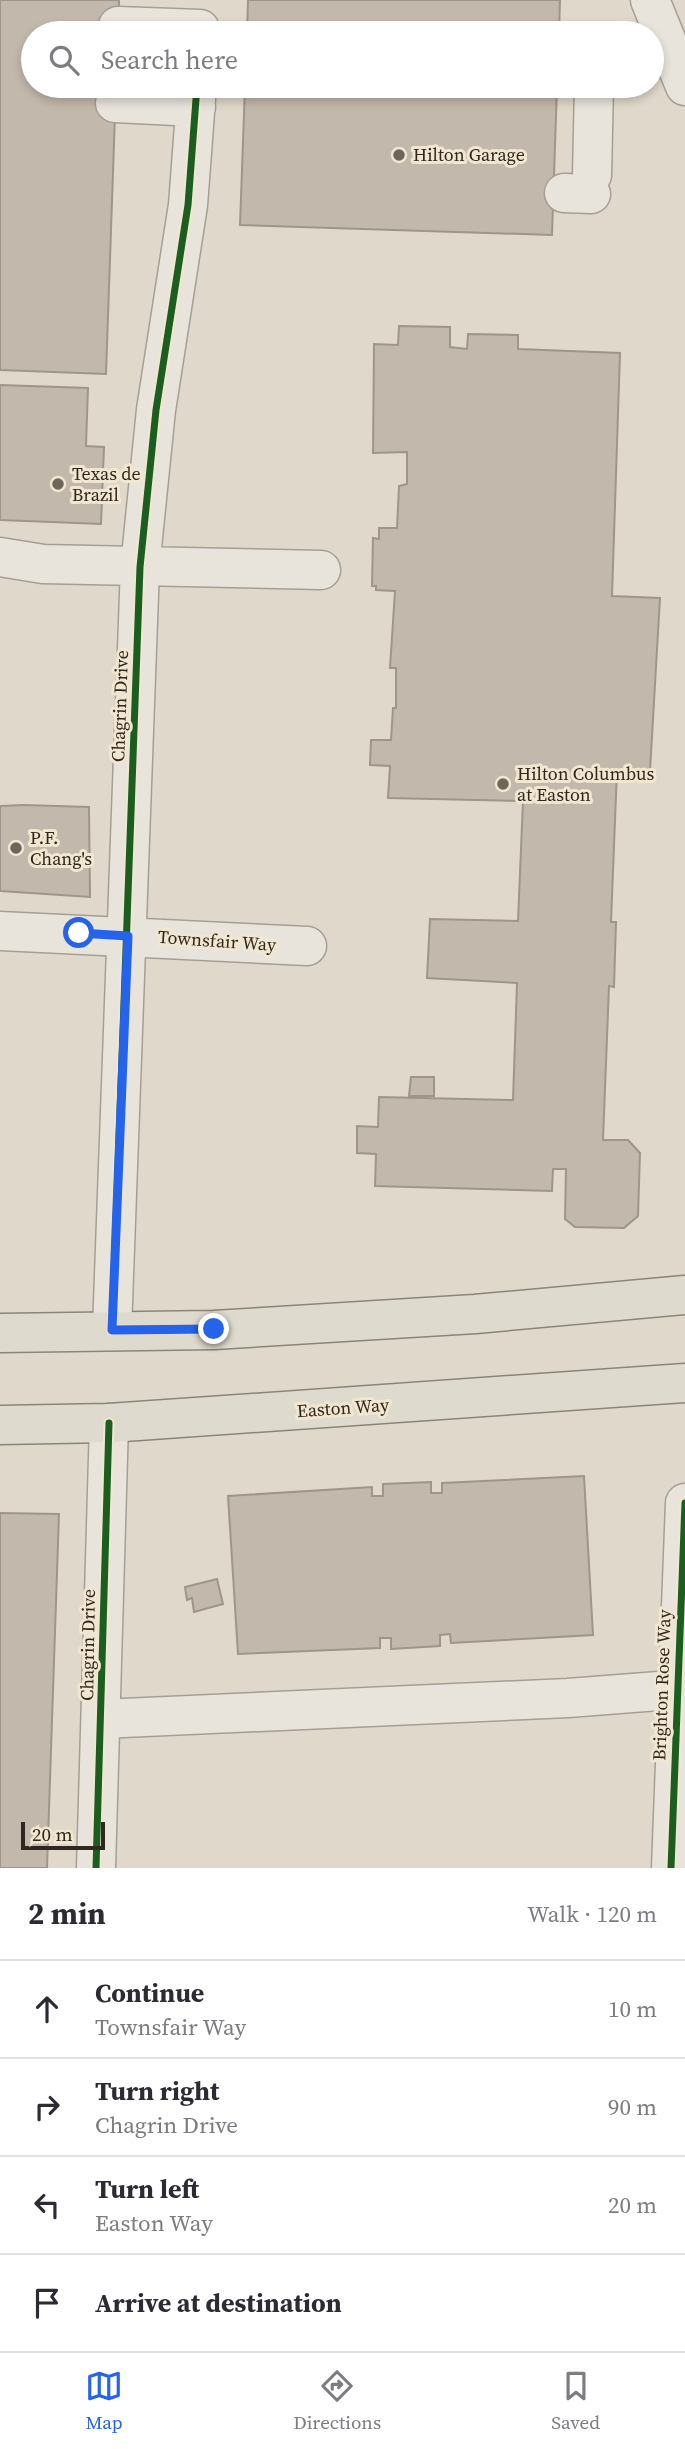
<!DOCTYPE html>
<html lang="en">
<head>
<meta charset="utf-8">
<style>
  body { margin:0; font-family:"Source Serif 4",serif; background:#f2f2f3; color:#2b2b33 }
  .scale { position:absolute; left:21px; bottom:18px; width:84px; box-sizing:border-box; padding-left:7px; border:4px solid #32271e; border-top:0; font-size:19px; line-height:24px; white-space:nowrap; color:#32271e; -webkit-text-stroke:5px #f1e7d1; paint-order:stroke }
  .stop { position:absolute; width:21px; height:21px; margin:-16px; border:5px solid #2563eb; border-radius:50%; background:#fff }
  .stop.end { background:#2563eb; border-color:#fff; box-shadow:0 2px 7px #0008 }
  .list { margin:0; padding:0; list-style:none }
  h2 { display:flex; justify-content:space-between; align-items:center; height:91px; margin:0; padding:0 28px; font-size:30px }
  h2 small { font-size:23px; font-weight:400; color:#7c7c81 }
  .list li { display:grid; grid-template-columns:46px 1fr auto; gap:21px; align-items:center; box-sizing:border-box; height:98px; padding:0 28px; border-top:2px solid #e1e1e2 }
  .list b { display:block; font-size:26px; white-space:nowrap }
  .list p { margin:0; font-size:23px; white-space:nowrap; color:#7c7c81 }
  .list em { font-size:23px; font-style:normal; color:#7c7c81 }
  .icon { flex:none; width:38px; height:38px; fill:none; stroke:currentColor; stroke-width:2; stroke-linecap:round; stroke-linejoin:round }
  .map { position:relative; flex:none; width:685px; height:1868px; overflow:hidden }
  .search { position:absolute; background:#fff; box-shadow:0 4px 10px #0003; left:21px; right:21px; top:21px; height:77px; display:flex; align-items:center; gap:18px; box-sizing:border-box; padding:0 24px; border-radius:38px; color:#7c7c81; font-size:26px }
  .sheet { height:483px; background:#fff }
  nav { display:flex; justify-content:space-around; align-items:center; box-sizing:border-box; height:98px; border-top:2px solid #e1e1e2; background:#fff; font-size:19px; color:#7c7c81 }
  nav a { display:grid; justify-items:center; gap:4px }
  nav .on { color:#2563eb }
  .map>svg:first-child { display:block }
  .building { fill:#c3b8ac; stroke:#9f958b; stroke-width:2 }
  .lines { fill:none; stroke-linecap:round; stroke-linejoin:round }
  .minor-casing { stroke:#a59e95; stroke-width:41 }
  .major-casing { stroke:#8a847b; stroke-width:41 }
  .minor { stroke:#e8e4dc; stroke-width:38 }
  .major { stroke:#dfdace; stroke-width:38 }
  .cycleway-casing { stroke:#f1e7d1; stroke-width:11 }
  .cycleway { stroke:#1b5e20; stroke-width:7 }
  .route { stroke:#2563eb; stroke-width:9 }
  .poi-dot { fill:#6f655b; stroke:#f1e7d1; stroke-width:2.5 }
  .labels { text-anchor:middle; stroke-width:6; stroke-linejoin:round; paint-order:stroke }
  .poi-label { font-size:18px; fill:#32271e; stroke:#f1e7d1; text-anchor:start }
  .street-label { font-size:18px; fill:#32271e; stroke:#f1e7d1 }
</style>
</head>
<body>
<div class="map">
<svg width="685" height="1868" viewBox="0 0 685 1868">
  <rect width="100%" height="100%" fill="#e0d9cb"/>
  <path class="building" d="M0 0H119L118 33H33V86H116L106 374 0 370Z
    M248 0H560L559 33H247Z
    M245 86H557L552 235 240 225Z
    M399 326 450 327V347L467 349 468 334 518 335V349L620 353 612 596 660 598 650 771 617 770 611 922H616L614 987 609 986 603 1140H628L640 1153 638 1216 624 1228 575 1227 565 1219 566 1169H553L552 1191 375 1186 376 1154 357 1153V1126L378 1127 379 1097 513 1100 517 983 427 978 430 919 518 921 523 801 388 798 390 766 370 765 371 740H391L393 708H396V668H390L395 591 376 590V586H372L373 538 379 539V528H397L399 486 407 484V452L373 453 374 344 398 345Z
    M0 385 88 388 86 446 104 447 101 524 0 520Z
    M24 805 89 807 90 897 0 891V806Z
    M411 1077H434V1096H409Z
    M584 1476 593 1635 451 1643 450 1634 440 1635V1646L391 1649V1638H380V1648L238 1654 228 1496 372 1487V1496H383V1484L431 1482V1493H442V1483Z
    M0 1513 59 1514 47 1868H0Z
    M217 1579 223 1604 194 1612 192 1598 187 1600 185 1587Z"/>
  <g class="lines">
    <g class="minor-casing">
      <path id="minor" d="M650 0 685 86
        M118 26 200 29
        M115 103 196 107
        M592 175 594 86
        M564 193 591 194
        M0 557 43 564 321 570
        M0 931 307 946
        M112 1330 140 567 156 410 188 205 197 86
        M101 1719 568 1698 685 1689
        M96 1868 109 1423
        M671 1868 685 1503"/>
    </g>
    <g class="major-casing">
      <path id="major" d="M0 1333 214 1330 475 1314 685 1295
        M0 1425 109 1423 685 1383"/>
    </g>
    <use href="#minor" class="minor"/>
    <use href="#major" class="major"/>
    <g class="cycleway-casing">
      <path id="cycleway" d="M112 1330 140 567 156 410 188 205 197 86
        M96 1868 109 1423
        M671 1868 685 1503"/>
    </g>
    <use href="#cycleway" class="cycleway"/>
  </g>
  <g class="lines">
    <path class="route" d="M79 933 128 936 112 1330 214 1329"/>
  </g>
  <g class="poi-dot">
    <circle cx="399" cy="155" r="7"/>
    <circle cx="58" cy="484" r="7"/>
    <circle cx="503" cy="784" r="7"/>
    <circle cx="16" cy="848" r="7"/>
  </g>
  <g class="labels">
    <g class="poi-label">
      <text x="413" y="161">Hilton Garage</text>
      <text x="72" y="480">Texas de<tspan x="72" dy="21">Brazil</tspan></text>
      <text x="517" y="780">Hilton Columbus<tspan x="517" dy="21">at Easton</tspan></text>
      <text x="30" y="844">P.F.<tspan x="30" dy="21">Chang's</tspan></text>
    </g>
    <g class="street-label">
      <text transform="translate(120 706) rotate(-88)" y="6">Chagrin Drive</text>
      <text transform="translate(217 941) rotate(4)" y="6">Townsfair Way</text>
      <text transform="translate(343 1408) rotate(-4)" y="6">Easton Way</text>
      <text transform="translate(88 1645) rotate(-89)" y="6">Chagrin Drive</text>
      <text transform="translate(662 1685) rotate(-88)" y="6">Brighton Rose Way</text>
    </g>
  </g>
</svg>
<div class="scale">20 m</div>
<div class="stop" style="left:79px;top:933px"></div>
<div class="stop end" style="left:214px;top:1329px"></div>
<div class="search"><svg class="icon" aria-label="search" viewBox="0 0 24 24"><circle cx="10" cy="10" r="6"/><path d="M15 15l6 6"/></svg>Search here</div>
</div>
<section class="sheet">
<h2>2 min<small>Walk · 120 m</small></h2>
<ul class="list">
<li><svg class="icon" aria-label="ahead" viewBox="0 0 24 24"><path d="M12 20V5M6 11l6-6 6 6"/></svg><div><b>Continue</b><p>Townsfair Way</p></div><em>10 m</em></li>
<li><svg class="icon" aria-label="right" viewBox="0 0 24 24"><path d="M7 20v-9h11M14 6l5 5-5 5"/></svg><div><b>Turn right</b><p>Chagrin Drive</p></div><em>90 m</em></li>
<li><svg class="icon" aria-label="left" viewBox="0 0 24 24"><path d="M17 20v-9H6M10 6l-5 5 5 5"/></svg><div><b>Turn left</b><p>Easton Way</p></div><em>20 m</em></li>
<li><svg class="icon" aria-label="arrive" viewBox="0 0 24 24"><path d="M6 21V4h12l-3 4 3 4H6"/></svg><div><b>Arrive at destination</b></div></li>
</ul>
</section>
<nav>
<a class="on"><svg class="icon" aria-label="map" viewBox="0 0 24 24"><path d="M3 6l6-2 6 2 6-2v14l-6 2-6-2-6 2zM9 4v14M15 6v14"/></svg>Map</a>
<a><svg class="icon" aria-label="directions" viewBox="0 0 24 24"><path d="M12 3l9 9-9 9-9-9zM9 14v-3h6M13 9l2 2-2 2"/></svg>Directions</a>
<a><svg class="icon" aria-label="saved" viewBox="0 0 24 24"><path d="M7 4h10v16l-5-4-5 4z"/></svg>Saved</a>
</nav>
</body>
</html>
